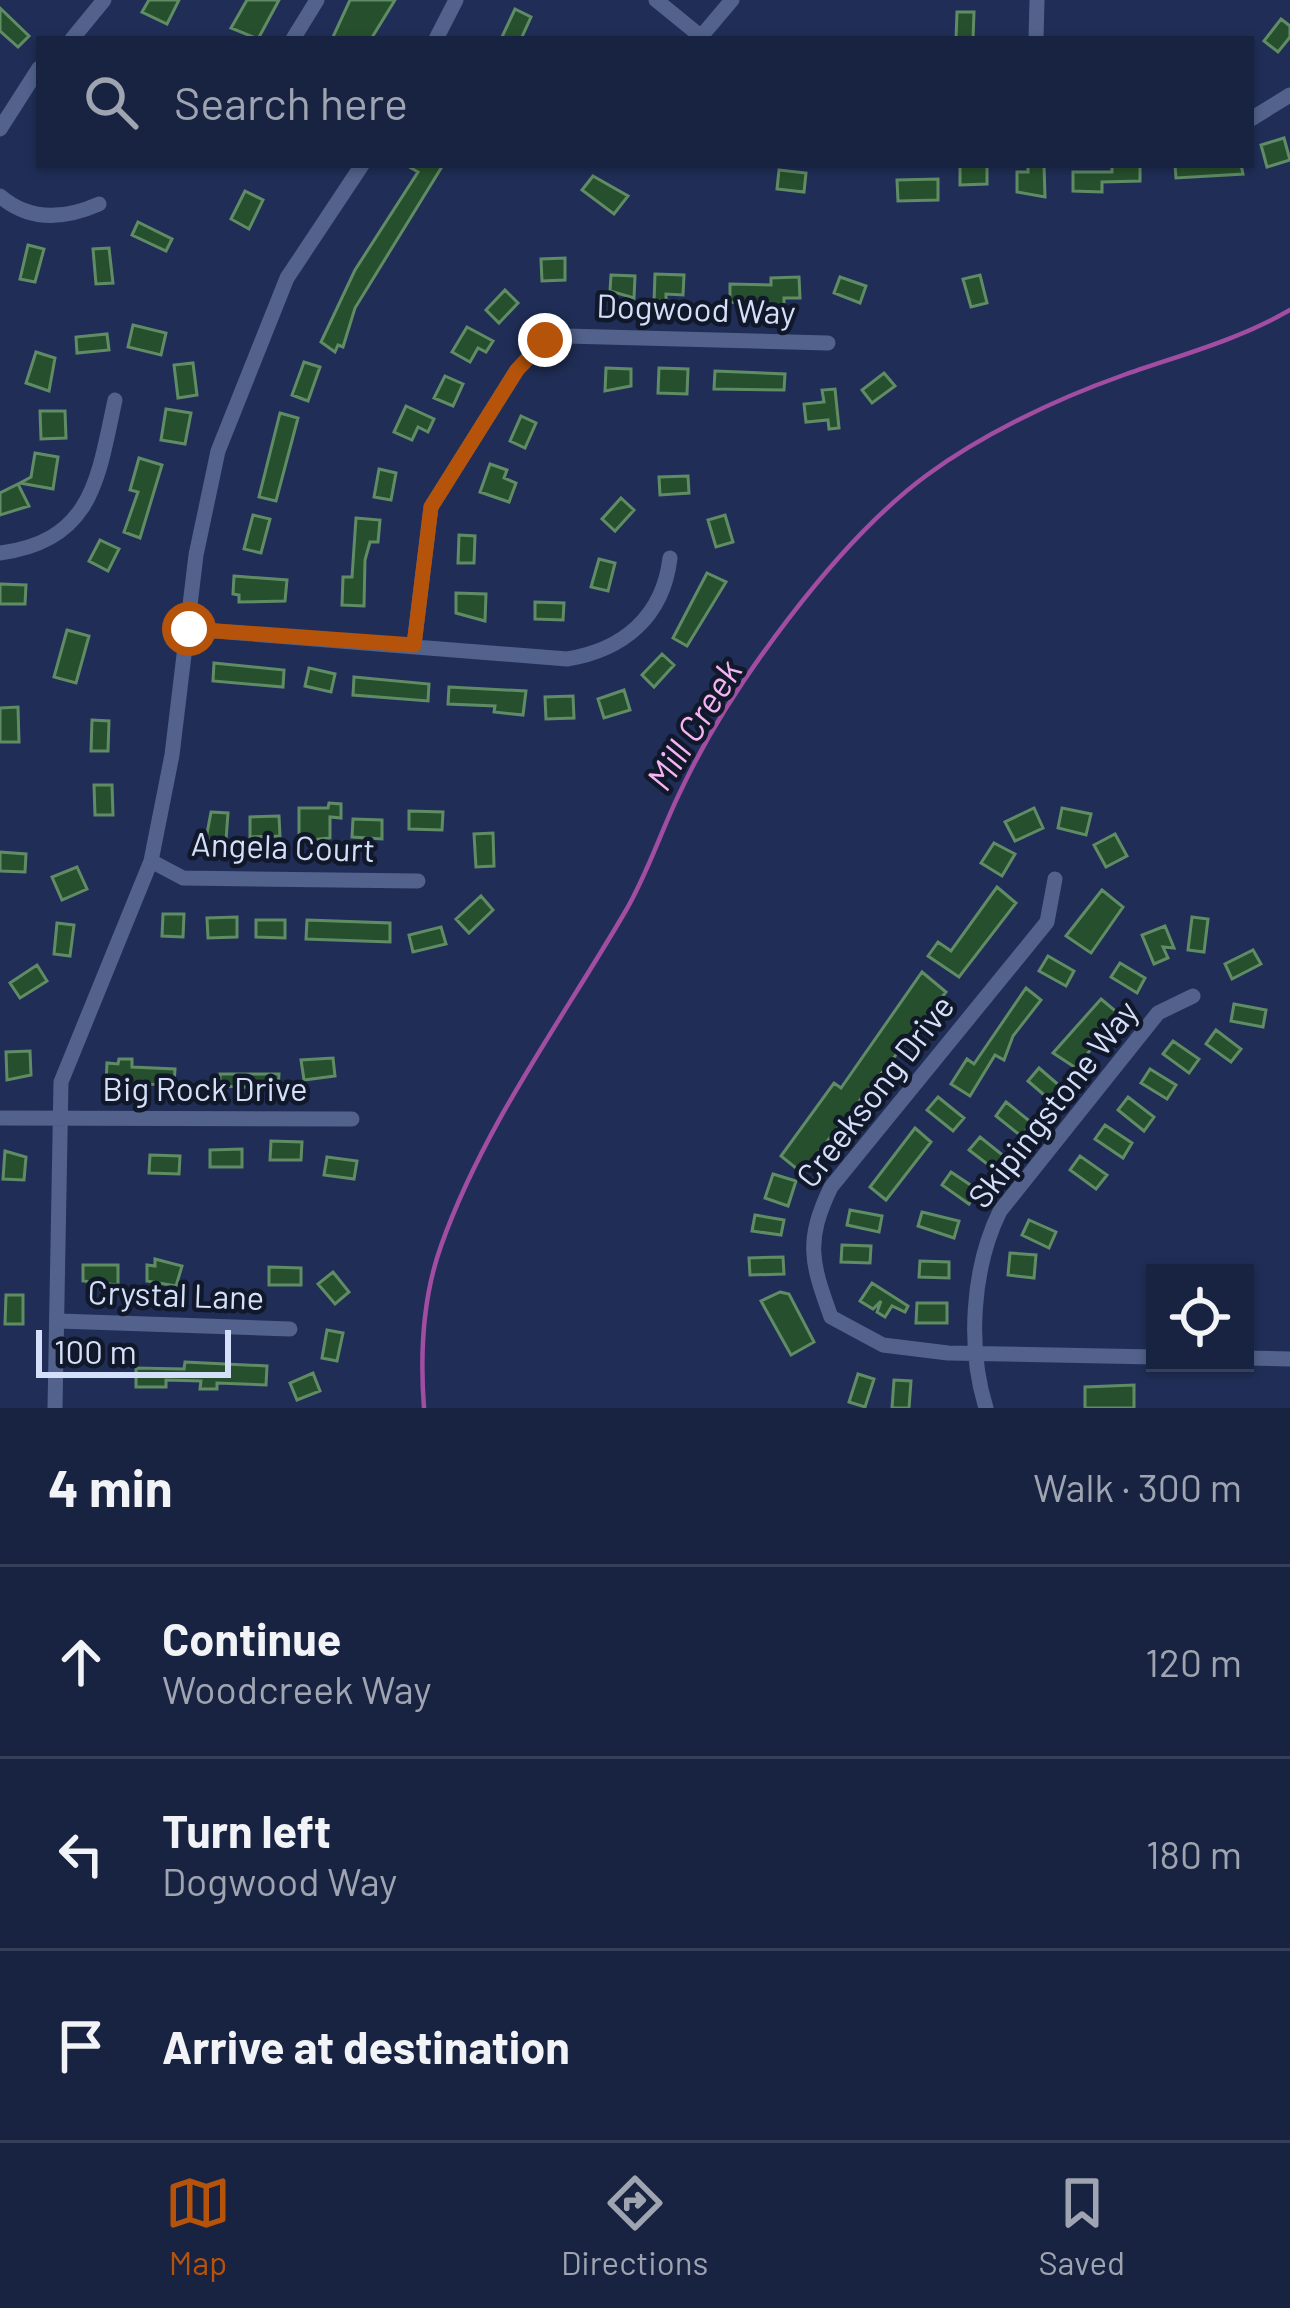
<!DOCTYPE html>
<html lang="en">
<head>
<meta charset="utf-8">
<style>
  body { margin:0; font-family:Barlow,sans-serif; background:#212a48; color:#f1f3f6 }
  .controls { position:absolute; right:36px; bottom:36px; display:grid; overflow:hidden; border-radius:0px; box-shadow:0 3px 9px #0004 }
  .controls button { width:108px; height:108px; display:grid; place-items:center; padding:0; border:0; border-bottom:3px solid #363f5a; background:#182241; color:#f1f3f6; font:60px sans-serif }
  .scale { position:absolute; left:36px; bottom:30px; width:195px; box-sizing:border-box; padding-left:12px; border:6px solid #d4dff9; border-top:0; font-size:33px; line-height:42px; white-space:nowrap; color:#d4dff9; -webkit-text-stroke:9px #11182a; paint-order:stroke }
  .stop { position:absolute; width:36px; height:36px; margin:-27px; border:9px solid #b45309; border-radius:50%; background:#fff }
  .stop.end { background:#b45309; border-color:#fff; box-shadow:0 3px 12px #0008 }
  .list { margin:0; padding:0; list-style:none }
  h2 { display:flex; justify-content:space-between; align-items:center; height:156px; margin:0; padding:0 48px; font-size:51px }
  h2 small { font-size:39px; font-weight:400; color:#9fa4b1 }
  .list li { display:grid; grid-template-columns:78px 1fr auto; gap:36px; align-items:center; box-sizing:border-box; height:192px; padding:0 48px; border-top:3px solid #363f5a }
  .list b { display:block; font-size:45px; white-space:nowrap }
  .list p { margin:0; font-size:39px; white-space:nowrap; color:#9fa4b1 }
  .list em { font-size:39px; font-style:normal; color:#9fa4b1 }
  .icon { flex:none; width:66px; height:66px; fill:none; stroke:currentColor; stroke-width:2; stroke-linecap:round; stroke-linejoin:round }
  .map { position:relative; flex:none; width:1290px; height:1408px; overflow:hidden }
  .search { position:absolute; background:#182241; box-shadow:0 3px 9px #0004; left:36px; right:36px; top:36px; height:132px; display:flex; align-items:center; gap:30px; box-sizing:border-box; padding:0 42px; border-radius:0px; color:#9fa4b1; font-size:45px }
  .sheet { height:732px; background:#182241 }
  nav { display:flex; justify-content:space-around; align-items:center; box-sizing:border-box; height:168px; border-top:3px solid #363f5a; background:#182241; font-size:33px; color:#9fa4b1 }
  nav a { display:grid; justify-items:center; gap:6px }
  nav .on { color:#b45309 }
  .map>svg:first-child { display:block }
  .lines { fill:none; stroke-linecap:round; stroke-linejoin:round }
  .stream { stroke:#a14da1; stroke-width:4.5 }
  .building { fill:#26502d; stroke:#608c65; stroke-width:3 }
  .minor { stroke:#52628c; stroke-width:15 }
  .route { stroke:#b45309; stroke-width:15 }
  .labels { text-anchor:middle; stroke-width:9; stroke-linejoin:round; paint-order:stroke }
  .street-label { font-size:33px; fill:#d4dff9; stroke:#11182a }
  .water-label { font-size:36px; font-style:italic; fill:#f4b3f2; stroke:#11182a }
</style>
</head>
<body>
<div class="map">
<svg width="1290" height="1408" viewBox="0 0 1290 1408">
  <rect width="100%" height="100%" fill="#202e57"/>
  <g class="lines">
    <path class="stream" d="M424 1408C420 1355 423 1296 441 1246 483 1127 562 1020 625 912 648 873 662 828 682 788 730 687 837 541 927 475 983 434 1056 399 1121 376 1180 355 1236 341 1290 310"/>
  </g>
  <path class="building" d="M149 0H179L167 24 142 12Z
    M247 0H279L258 39 231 28Z
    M350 0H395L371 39H332Z
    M0 8 29 36 18 47 0 31Z
    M515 9 531 17 521 39H501Z
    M957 12H974L973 39H956Z
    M1281 19 1290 26V37L1278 52 1264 41Z
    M1284 138 1290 160 1267 167 1261 145Z
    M406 165H443L355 308 343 347 338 345 335 352 321 342 355 270 418 172Z
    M987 165V184L960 185V166Z
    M1028 165H1044L1045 197 1017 192V172H1028Z
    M1112 165H1140V181L1102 182V192L1073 191V172H1112Z
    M1175 165H1241L1243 174 1176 178Z
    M779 170 806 173 804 192 777 189Z
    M593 176 628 196 614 214 582 190Z
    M938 179V200L898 201 897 180Z
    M245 191 263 200 249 229 231 219Z
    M138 222 172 239 166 251 132 235Z
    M28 245 44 249 35 282 20 279Z
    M109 248 113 283 96 284 93 249Z
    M565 258V280L542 281 541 259Z
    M655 274 684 275 683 295 666 294V303L654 302Z
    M611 275 635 276 634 298 610 291Z
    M980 275 987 303 971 307 963 279Z
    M799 277 800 298H784V306L730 302V284L771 285V278Z
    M840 277 866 286 860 303 834 293Z
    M505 290 518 303 499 323 486 310Z
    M133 325 166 333 161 355 128 347Z
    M467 327 493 341 486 352 478 348 470 362 452 352Z
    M107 334 109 350 77 353 76 337Z
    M36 352 55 358 49 391 26 383Z
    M304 362 320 367 308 401 292 395Z
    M193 363 197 395 178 398 174 365Z
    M606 368 631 369V386L605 391Z
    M659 368 688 369 687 394 658 393Z
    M715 371 785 374 784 390 714 389Z
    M884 373 895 386 872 403 862 390Z
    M445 376 463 384 453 406 434 398Z
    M835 389 839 428 829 429 828 420 806 422 804 404 824 402 822 390Z
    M406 406 434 419 428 432 418 427 412 440 394 432Z
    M166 409 191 413 185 444 161 440Z
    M40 411H65L66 438 41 439Z
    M280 413 298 418 276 501 259 497Z
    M521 416 536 423 525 448 510 441Z
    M35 453 58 457 53 489 20 483 31 477Z
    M139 458 162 465 140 538 124 532 138 492 130 490Z
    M490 464 507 470 504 478 516 483 509 502 480 492Z
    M379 469 396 473 391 500 374 497Z
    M688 476 689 493 660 495 659 477Z
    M18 484 29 506 0 515V493Z
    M621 498 634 510 615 531 602 519Z
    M253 515 270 519 261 553 244 549Z
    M725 515 733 542 716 547 708 520Z
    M356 518 380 520 378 542H370L365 560 364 606 342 605 343 577H352Z
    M459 535 475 536 474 563H458Z
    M100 540 119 549 108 571 89 561Z
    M599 559 615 563 608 591 591 587Z
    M707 573 726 582 687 646 673 638Z
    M234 576 287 580 285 601 239 602V595L233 594Z
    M0 584 26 585 25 604H0Z
    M456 593 486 594 485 621 456 613Z
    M535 602 564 603 563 620 535 619Z
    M67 630 89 636 76 683 54 677Z
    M662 654 674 665 654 687 642 675Z
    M214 663 284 670 283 687 213 681Z
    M309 668 335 674 331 692 305 686Z
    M354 677 429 684 428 701 353 695Z
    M449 687 526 691 523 715 494 712 495 706 448 704Z
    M624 690 630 710 604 718 598 699Z
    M573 696 574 718 546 719 545 697Z
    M18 707 19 742H0V708Z
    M92 720 109 721 108 751H91Z
    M94 785H112L113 815H95Z
    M329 803 341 804V818L330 817V838L299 841V808H328Z
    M1034 808 1043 828 1015 841 1005 822Z
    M1062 808 1091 814 1086 835 1058 828Z
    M409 811 443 812 442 830 409 829Z
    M211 812 228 813 226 840 206 839Z
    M279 816 280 836 250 837V817Z
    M353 819 382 820V839L352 837Z
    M493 833 494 866 476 867 474 834Z
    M1115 834 1127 856 1106 867 1094 845Z
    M994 843 1015 854 1002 876 981 863Z
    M0 852 26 854 25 872 0 871Z
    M77 867 87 889 62 900 52 877Z
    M997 887 1016 903 959 977 928 956 938 942 951 951Z
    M1102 890 1123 907 1091 953 1066 936Z
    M481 896 493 910 469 933 456 919Z
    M163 914H184L183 937 162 936Z
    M237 917V937L208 938 207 918Z
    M1192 917 1208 919 1204 952 1188 950Z
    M256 920H285V938L256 937Z
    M307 920 390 923V942L306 939Z
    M57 923 74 925 70 956 54 954Z
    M1165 926 1174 948 1163 947 1168 958 1154 964 1142 935Z
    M441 927 446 944 413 952 409 935Z
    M1253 950 1261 964 1232 979 1225 964Z
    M1048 956 1074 971 1066 986 1039 971Z
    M1120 963 1145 978 1137 993 1111 977Z
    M37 965 47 981 20 998 10 983Z
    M922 972 946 992 802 1173 781 1156 834 1083 841 1088Z
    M1026 988 1041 1000 1013 1036 1004 1060 995 1055 970 1096 951 1084 967 1059 974 1064Z
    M1101 999 1119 1014 1076 1068 1053 1053Z
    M1234 1004 1266 1010 1263 1027 1231 1021Z
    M1216 1030 1241 1049 1231 1062 1206 1044Z
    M1173 1041 1199 1059 1189 1073 1163 1054Z
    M30 1051 31 1075 7 1080 6 1052Z
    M333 1058 335 1076 304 1080 301 1060Z
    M119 1059H132V1067L175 1069 174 1085 106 1083 107 1063 118 1064Z
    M1039 1068 1061 1087 1050 1100 1028 1081Z
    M1150 1069 1176 1085 1167 1099 1141 1083Z
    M220 1074H279L278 1089 220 1086Z
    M938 1097 964 1118 953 1131 927 1110Z
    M1128 1097 1154 1117 1144 1131 1118 1110Z
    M1006 1102 1032 1123 1021 1136 996 1116Z
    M1105 1125 1132 1143 1123 1158 1095 1139Z
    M915 1128 931 1142 886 1200 870 1187Z
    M980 1137 1005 1157 995 1170 969 1150Z
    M271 1141 302 1142 301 1160H270Z
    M242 1149V1167H210V1150Z
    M5 1151 26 1157 24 1180 3 1179Z
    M150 1155 180 1156 179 1174 149 1173Z
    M1080 1156 1107 1175 1096 1189 1070 1170Z
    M327 1157 357 1161 354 1179 324 1175Z
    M951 1172 978 1190 969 1204 942 1185Z
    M773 1174 796 1181 788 1206 765 1198Z
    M850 1210 882 1216 879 1232 847 1225Z
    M922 1212 959 1221 954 1238 918 1226Z
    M755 1215 784 1220 781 1235 752 1231Z
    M1029 1220 1056 1232 1049 1248 1022 1235Z
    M842 1245 871 1246 870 1263 841 1262Z
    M1010 1253 1036 1255 1034 1278 1008 1275Z
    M783 1257 784 1274 750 1275 749 1258Z
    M155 1259 182 1266 176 1286 147 1281V1265L155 1266Z
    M920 1261 949 1262V1278L919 1277Z
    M83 1265H118V1285L83 1281Z
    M269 1267 301 1268V1285H269Z
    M333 1272 349 1292 335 1304 318 1284Z
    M872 1283 908 1306 905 1312 892 1306 885 1317 877 1312 881 1301 873 1309 860 1301Z
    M780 1292 789 1294 814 1342 791 1355 761 1301Z
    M6 1295H23V1324H5Z
    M917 1303H947V1323H916Z
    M327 1330 343 1333 337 1361 322 1358Z
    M185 1362 267 1366 266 1385 217 1383V1389H200L201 1381 166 1380V1387H136V1368L184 1369Z
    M313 1373 320 1391 297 1400 290 1383Z
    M858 1374 874 1379 865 1407 849 1402Z
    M894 1380 911 1381 909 1408H892Z
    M1134 1385V1408H1085V1387Z"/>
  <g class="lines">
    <path class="minor" d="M656 0 704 39
      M72 39 104 0
      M293 39 317 0
      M436 39 456 0
      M699 39 732 0
      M1036 39 1037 0
      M1251 119 1290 95
      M0 129 39 68
      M0 196C30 222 65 219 99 204
      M0 553C93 541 98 478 115 400
      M189 629 567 659C623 650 663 617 670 558
      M414 645 431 507 517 370 545 340 566 336 828 343
      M151 861 183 878 418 881
      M1055 879 1047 922 831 1187C805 1241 811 1262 831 1317L883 1345 948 1353 1155 1357
      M0 1118 352 1119
      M59 1321 290 1329
      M1245 1358 1290 1359
      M55 1408 61 1082 151 861 172 755 196 555 218 451 287 278 362 165
      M986 1408C967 1347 972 1268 1000 1211L1158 1013 1193 996"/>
  </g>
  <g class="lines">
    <path class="route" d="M189 629 414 645 431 507 517 370 545 340"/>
  </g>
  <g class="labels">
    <g class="street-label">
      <text transform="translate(696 309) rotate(2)" y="12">Dogwood Way</text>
      <text transform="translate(283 847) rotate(2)" y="12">Angela Court</text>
      <text x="205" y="1101">Big Rock Drive</text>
      <text transform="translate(875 1091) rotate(-52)" y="12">Creeksong Drive</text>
      <text transform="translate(1053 1104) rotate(-52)" y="12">Skipingstone Way</text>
      <text transform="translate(176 1295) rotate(2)" y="12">Crystal Lane</text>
    </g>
    <g class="water-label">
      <text transform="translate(694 725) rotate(-58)" y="13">Mill Creek</text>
    </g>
  </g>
</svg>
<div class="controls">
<button><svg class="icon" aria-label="locate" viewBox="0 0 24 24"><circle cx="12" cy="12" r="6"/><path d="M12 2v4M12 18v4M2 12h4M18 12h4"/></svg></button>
</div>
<div class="scale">100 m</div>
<div class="stop" style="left:189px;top:629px"></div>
<div class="stop end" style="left:545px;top:340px"></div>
<div class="search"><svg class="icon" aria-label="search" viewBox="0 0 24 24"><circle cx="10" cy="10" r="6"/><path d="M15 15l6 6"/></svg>Search here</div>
</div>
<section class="sheet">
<h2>4 min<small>Walk · 300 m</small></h2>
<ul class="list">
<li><svg class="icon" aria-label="ahead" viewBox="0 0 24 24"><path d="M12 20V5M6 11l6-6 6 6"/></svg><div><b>Continue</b><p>Woodcreek Way</p></div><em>120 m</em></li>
<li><svg class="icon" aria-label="left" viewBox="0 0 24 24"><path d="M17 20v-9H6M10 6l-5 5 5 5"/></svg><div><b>Turn left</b><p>Dogwood Way</p></div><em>180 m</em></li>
<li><svg class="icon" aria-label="arrive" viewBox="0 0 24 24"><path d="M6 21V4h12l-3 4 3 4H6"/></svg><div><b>Arrive at destination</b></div></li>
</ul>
</section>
<nav>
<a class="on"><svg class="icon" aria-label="map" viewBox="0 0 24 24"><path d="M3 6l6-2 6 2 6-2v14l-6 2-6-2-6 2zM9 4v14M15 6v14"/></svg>Map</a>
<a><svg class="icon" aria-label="directions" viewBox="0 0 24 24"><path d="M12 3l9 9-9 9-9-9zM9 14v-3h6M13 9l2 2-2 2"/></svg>Directions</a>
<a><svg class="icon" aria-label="saved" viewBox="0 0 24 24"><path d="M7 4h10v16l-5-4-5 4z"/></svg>Saved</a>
</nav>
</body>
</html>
